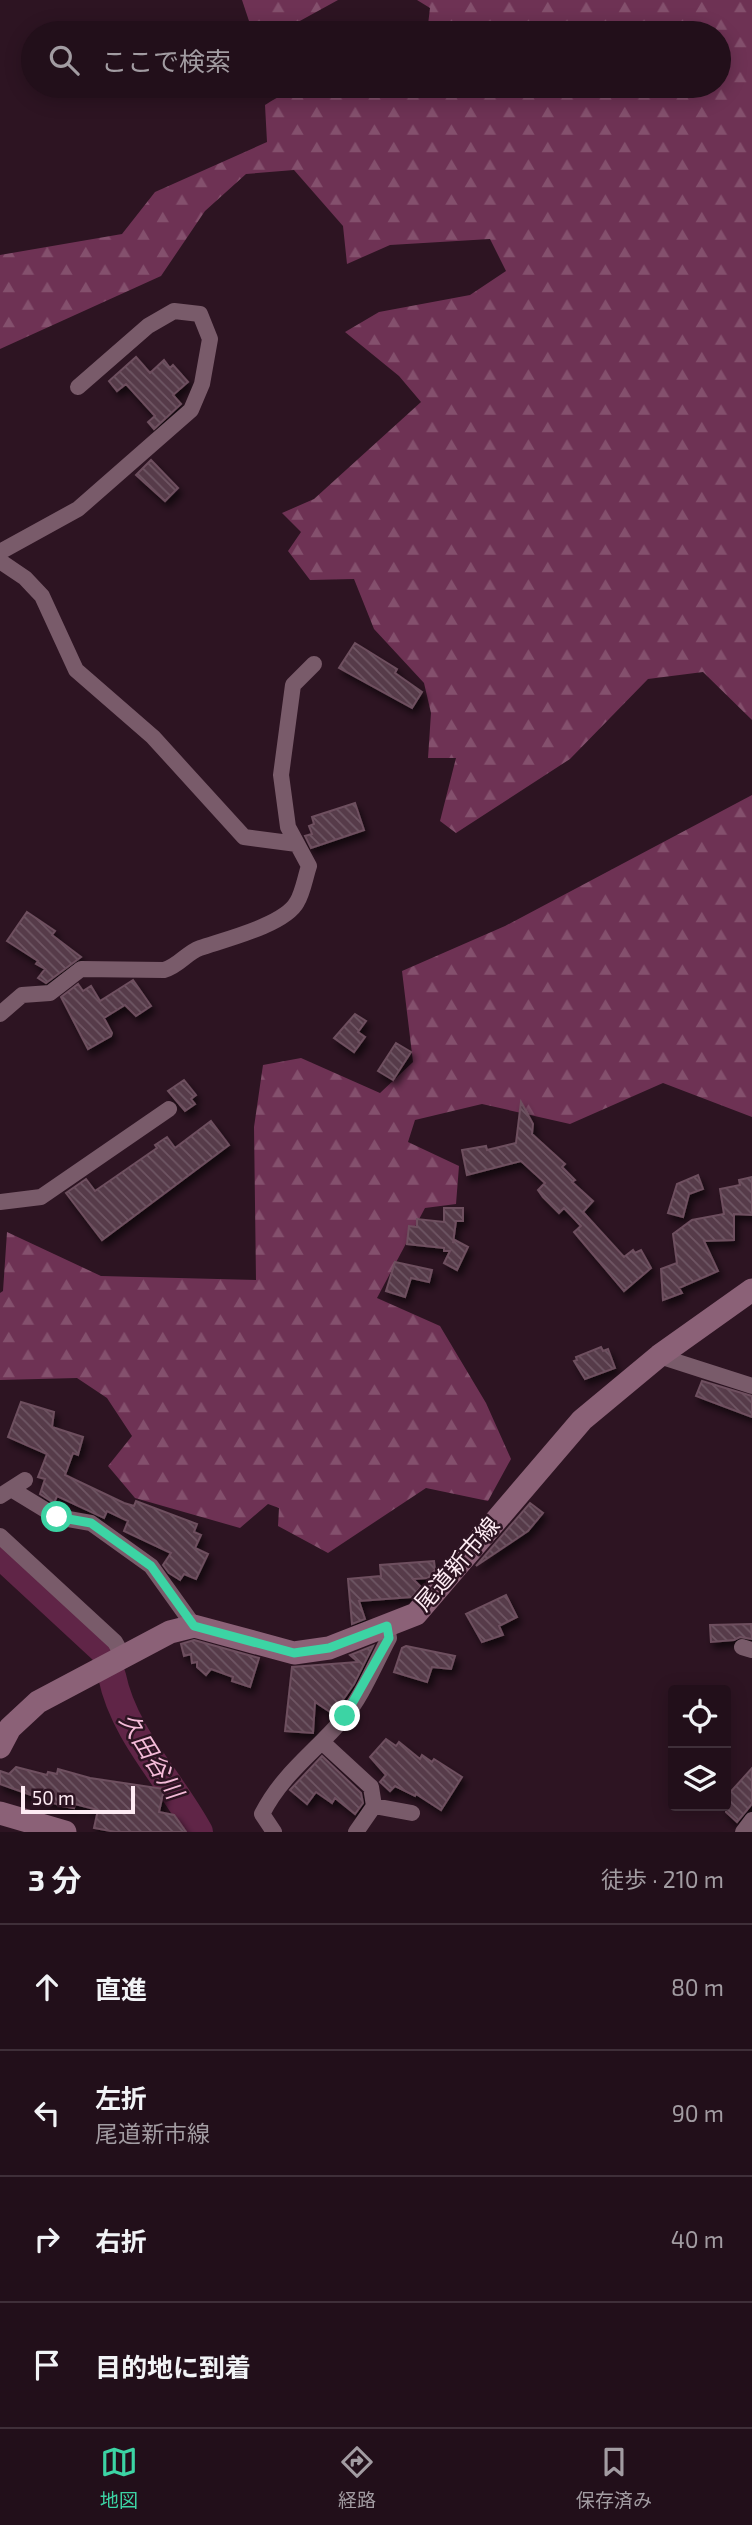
<!DOCTYPE html>
<html lang="ja">
<head>
<meta charset="utf-8">
<style>
  body { margin:0; font-family:"Exo 2","Noto Sans JP",sans-serif; background:#2e1d27; color:#f1f3f6 }
  .controls { position:absolute; right:21px; bottom:21px; display:grid; overflow:hidden; border-radius:7px; box-shadow:0 4px 18px #0003 }
  .controls button { width:63px; height:63px; display:grid; place-items:center; padding:0; border:0; border-bottom:2px solid #3f2f39; background:#220f1a; color:#f1f3f6; font:35px sans-serif }
  .scale { position:absolute; left:21px; bottom:18px; width:114px; box-sizing:border-box; padding-left:7px; border:4px solid #feecf4; border-top:0; font-size:19px; line-height:24px; white-space:nowrap; color:#feecf4; -webkit-text-stroke:5px #2d1422; paint-order:stroke }
  .stop { position:absolute; width:21px; height:21px; margin:-16px; border:5px solid #3cd4a4; border-radius:50%; background:#fff }
  .stop.end { background:#3cd4a4; border-color:#fff; box-shadow:0 2px 7px #0008 }
  .list { margin:0; padding:0; list-style:none }
  h2 { display:flex; justify-content:space-between; align-items:center; height:91px; margin:0; padding:0 28px; font-size:30px }
  h2 small { font-size:23px; font-weight:400; color:#a29ca2 }
  .list li { display:grid; grid-template-columns:46px 1fr auto; gap:21px; align-items:center; box-sizing:border-box; height:126px; padding:0 28px; border-top:2px solid #3f2f39 }
  .list b { display:block; font-size:26px; white-space:nowrap }
  .list p { margin:0; font-size:23px; white-space:nowrap; color:#a29ca2 }
  .list em { font-size:23px; font-style:normal; color:#a29ca2 }
  .icon { flex:none; width:38px; height:38px; fill:none; stroke:currentColor; stroke-width:2; stroke-linecap:round; stroke-linejoin:round }
  .map { position:relative; flex:none; width:752px; height:1832px; overflow:hidden }
  .search { position:absolute; background:#220f1a; box-shadow:0 4px 18px #0003; left:21px; right:21px; top:21px; height:77px; display:flex; align-items:center; gap:18px; box-sizing:border-box; padding:0 24px; border-radius:38px; color:#a29ca2; font-size:26px }
  .sheet { height:595px; background:#220f1a }
  nav { display:flex; justify-content:space-around; align-items:center; box-sizing:border-box; height:98px; border-top:2px solid #3f2f39; background:#220f1a; font-size:19px; color:#a29ca2 }
  nav a { display:grid; justify-items:center; gap:4px }
  nav .on { color:#3cd4a4 }
  .map>svg:first-child { display:block }
  .forest { fill:url(#forest-firs) }
  .lines { fill:none; stroke-linecap:round; stroke-linejoin:round }
  .river { stroke:#602547; stroke-width:28 }
  .building { fill:url(#building-back-hatch); stroke:#6e505f; stroke-width:2; filter:url(#shadow) }
  .minor { stroke:#795b6a; stroke-width:16 }
  .secondary { stroke:#8b6177; stroke-width:23 }
  .route { stroke:#3cd4a4; stroke-width:9 }
  .labels { text-anchor:middle; stroke-width:5; stroke-linejoin:round; paint-order:stroke }
  .street-label { font-size:23px; fill:#feecf4; stroke:#2d1422 }
  .water-label { font-size:24px; font-style:italic; fill:#f4bbd8; stroke:#2d1422 }
</style>
</head>
<body>
<div class="map">
<svg width="752" height="1832" viewBox="0 0 752 1832">
  <defs>
    <pattern id="forest-firs" width="22" height="20" patternUnits="userSpaceOnUse" patternTransform="scale(1.75)"><rect width="22" height="20" fill="#6e3254"/><path d="M5 1l3.5 6h-7zM16 11l3.5 6h-7z" fill="#84506d"/></pattern>
    <pattern id="building-back-hatch" width="6" height="6" patternUnits="userSpaceOnUse" patternTransform="scale(1.75)"><rect width="6" height="6" fill="#563a49"/><path d="M-1 5l2 2M0 0l6 6M5-1l2 2" fill="none" stroke="#6f5764"/></pattern>
    <filter id="shadow"><feDropShadow dx="3.5" dy="5.5" stdDeviation="3.5" flood-color="#0009"/></filter>
  </defs>
  <rect width="100%" height="100%" fill="#2d1422"/>
  <path class="forest" d="M242 0H338L278 33H253Z
    M417 0H752V720L703 672 648 679 570 759 456 833 440 821 456 758H428L431 713 424 683 374 629 354 579 310 580 288 551 301 532 282 513 314 499 421 402 399 376 345 332 379 312 470 295 506 271 490 239 390 245 347 264 343 226 294 170 246 174 205 211 161 276 0 349V255L122 234 155 192 267 142 265 105C298 85 312 79 349 95L355 86H719V33H427L430 8Z
    M752 795V1117L663 1083 570 1124 482 1104 415 1120 408 1142 459 1166 456 1204 425 1208 377 1298 440 1326 486 1403 511 1459 488 1501 426 1488 328 1553 278 1526 279 1508 268 1504 240 1528 135 1498 108 1466 132 1436 107 1398 77 1378 0 1380V1293L3 1291 7 1232 101 1276 256 1280 254 1127 263 1065 301 1058 380 1093 413 1062 402 971 505 926Z"/>
  <g class="lines">
    <path class="river" d="M0 1555 107 1654 108 1658
      M112 1676C124 1735 171 1780 199 1832"/>
  </g>
  <path class="building" d="M136 357 150 373 164 360 170 368 173 365 188 382 173 395 181 404 154 429 148 422 155 416 126 384 117 391 109 381Z
    M151 460 178 488 165 501 136 475Z
    M355 643 397 669 395 673 422 692 412 708 339 668Z
    M355 803 364 830 311 848 305 836 312 834 309 826 314 824 312 817Z
    M27 912 55 931 52 935 81 957 46 983 38 978 45 969 36 964 38 961 7 941Z
    M133 980 151 1006 136 1016 125 1005 104 1018 112 1033 111 1036 88 1049 61 997 78 984 83 991 91 986 100 1001Z
    M355 1014 366 1021 358 1032 365 1037 354 1052 334 1038Z
    M396 1043 411 1052 393 1080 378 1071Z
    M184 1080 196 1095 191 1099 195 1104 185 1111 168 1091Z
    M521 1102 533 1124 532 1134 565 1164 562 1167 575 1180 572 1182 593 1201 583 1212 624 1257 633 1250 635 1253 641 1250 651 1268 624 1291 574 1232 581 1226 564 1208 559 1213 543 1197 538 1190 545 1183 521 1161 467 1175 462 1150 486 1146 487 1150 516 1143Z
    M211 1121 229 1145 102 1240 66 1193 86 1179 95 1191 157 1148 155 1145 167 1137 175 1148Z
    M698 1175 703 1189 689 1194 683 1217 668 1213 677 1184Z
    M752 1177V1215L734 1214V1240L704 1241 718 1271 679 1288 682 1293 663 1300 661 1269 677 1263 673 1234 692 1220 724 1214 720 1189 740 1185 739 1180Z
    M444 1208H463V1221H456L453 1243 455 1240 468 1247 457 1270 444 1263 450 1251H444V1248L407 1244 409 1226 417 1227V1219L444 1222Z
    M395 1262 432 1270 429 1282 411 1278 405 1297 386 1291Z
    M601 1347 603 1351 608 1349 615 1368 585 1379 574 1361 577 1360 576 1357Z
    M702 1381 752 1396V1417L696 1396Z
    M21 1402 54 1412 52 1427 83 1437 78 1455 73 1453 65 1475 124 1503 134 1506 136 1501 197 1524 194 1532 201 1535 195 1548 208 1554 196 1579 184 1574 180 1580 169 1573 163 1565 171 1553 124 1531 128 1521 107 1511 104 1518 57 1496 54 1503 40 1494 45 1479 38 1477 47 1454 8 1437Z
    M530 1503 543 1513 528 1531 476 1566Z
    M434 1561 435 1570 428 1578 413 1579 421 1587 412 1597 359 1601 365 1619 352 1624 348 1579 381 1576 380 1565Z
    M506 1595 517 1617 499 1626 503 1635 482 1642 466 1614Z
    M751 1624 752 1639 740 1637 734 1640 711 1642 710 1625Z
    M194 1640 259 1658 250 1687 232 1681 233 1677 211 1669 206 1675 197 1667V1662L192 1663 191 1654 184 1656 181 1644Z
    M373 1646 354 1684 333 1714 315 1702 313 1733 285 1731 292 1667 358 1662 350 1655Z
    M406 1646 455 1656 451 1669 432 1667 427 1682 394 1672 402 1648Z
    M386 1739 396 1746 399 1742 420 1759 422 1755 432 1762 434 1759 462 1777 441 1810 416 1794 415 1796 395 1786 390 1791 380 1782 386 1775 370 1757Z
    M322 1756 361 1793 363 1803 355 1814 335 1798 332 1803 316 1792 307 1804 290 1790Z
    M16 1767 47 1775 48 1772 57 1774 58 1769 90 1778 164 1789 159 1812 174 1815 186 1832H116L94 1828 98 1810 75 1804 74 1808 62 1806 0 1784V1771L9 1774Z
    M752 1768V1804L737 1822 726 1812V1797Z"/>
  <g class="lines">
    <path class="minor" d="M0 552 78 509 191 410 202 384 210 339 200 314 174 311 148 326 78 387
      M0 561 25 578 42 596 76 670 153 737 244 837 297 844
      M0 1014 22 995 50 993 81 969 164 970C179 966 186 953 200 948 223 940 285 925 297 902 303 892 305 878 309 866L288 827 281 775 293 685 314 664
      M0 1202 41 1197 169 1109
      M659 1356 752 1386
      M11 1489 57 1517 91 1523 151 1566 194 1626
      M0 1496 25 1480
      M0 1536 115 1642 124 1658
      M742 1647 752 1650
      M322 1742 371 1787 374 1806
      M274 1832 262 1814C283 1773 314 1753 343 1719 362 1697 375 1664 389 1638L387 1626
      M356 1832 374 1806 412 1813
      M743 1832 752 1820"/>
    <path class="secondary" d="M0 1747 10 1728 38 1702 170 1632 194 1626 294 1653 329 1648 416 1614 582 1420 659 1356 752 1290
      M0 1813 65 1832"/>
  </g>
  <g class="lines">
    <path class="route" d="M57 1517 91 1523 151 1566 194 1626 294 1653 329 1648 387 1626 389 1638 345 1716"/>
  </g>
  <g class="labels">
    <g class="street-label">
      <text transform="translate(457 1564) rotate(-49)" y="8">尾道新市線</text>
    </g>
    <g class="water-label">
      <text transform="translate(151 1756) rotate(58)" y="8">久田谷川</text>
    </g>
  </g>
</svg>
<div class="controls">
<button><svg class="icon" aria-label="locate" viewBox="0 0 24 24"><circle cx="12" cy="12" r="6"/><path d="M12 2v4M12 18v4M2 12h4M18 12h4"/></svg></button>
<button><svg class="icon" aria-label="layers" viewBox="0 0 24 24"><path d="M12 4l9 5-9 5-9-5zM3 14l9 5 9-5"/></svg></button>
</div>
<div class="scale">50 m</div>
<div class="stop" style="left:57px;top:1517px"></div>
<div class="stop end" style="left:345px;top:1716px"></div>
<div class="search"><svg class="icon" aria-label="search" viewBox="0 0 24 24"><circle cx="10" cy="10" r="6"/><path d="M15 15l6 6"/></svg>ここで検索</div>
</div>
<section class="sheet">
<h2>3 分<small>徒歩 · 210 m</small></h2>
<ul class="list">
<li><svg class="icon" aria-label="ahead" viewBox="0 0 24 24"><path d="M12 20V5M6 11l6-6 6 6"/></svg><div><b>直進</b></div><em>80 m</em></li>
<li><svg class="icon" aria-label="left" viewBox="0 0 24 24"><path d="M17 20v-9H6M10 6l-5 5 5 5"/></svg><div><b>左折</b><p>尾道新市線</p></div><em>90 m</em></li>
<li><svg class="icon" aria-label="right" viewBox="0 0 24 24"><path d="M7 20v-9h11M14 6l5 5-5 5"/></svg><div><b>右折</b></div><em>40 m</em></li>
<li><svg class="icon" aria-label="arrive" viewBox="0 0 24 24"><path d="M6 21V4h12l-3 4 3 4H6"/></svg><div><b>目的地に到着</b></div></li>
</ul>
</section>
<nav>
<a class="on"><svg class="icon" aria-label="map" viewBox="0 0 24 24"><path d="M3 6l6-2 6 2 6-2v14l-6 2-6-2-6 2zM9 4v14M15 6v14"/></svg>地図</a>
<a><svg class="icon" aria-label="directions" viewBox="0 0 24 24"><path d="M12 3l9 9-9 9-9-9zM9 14v-3h6M13 9l2 2-2 2"/></svg>経路</a>
<a><svg class="icon" aria-label="saved" viewBox="0 0 24 24"><path d="M7 4h10v16l-5-4-5 4z"/></svg>保存済み</a>
</nav>
</body>
</html>
